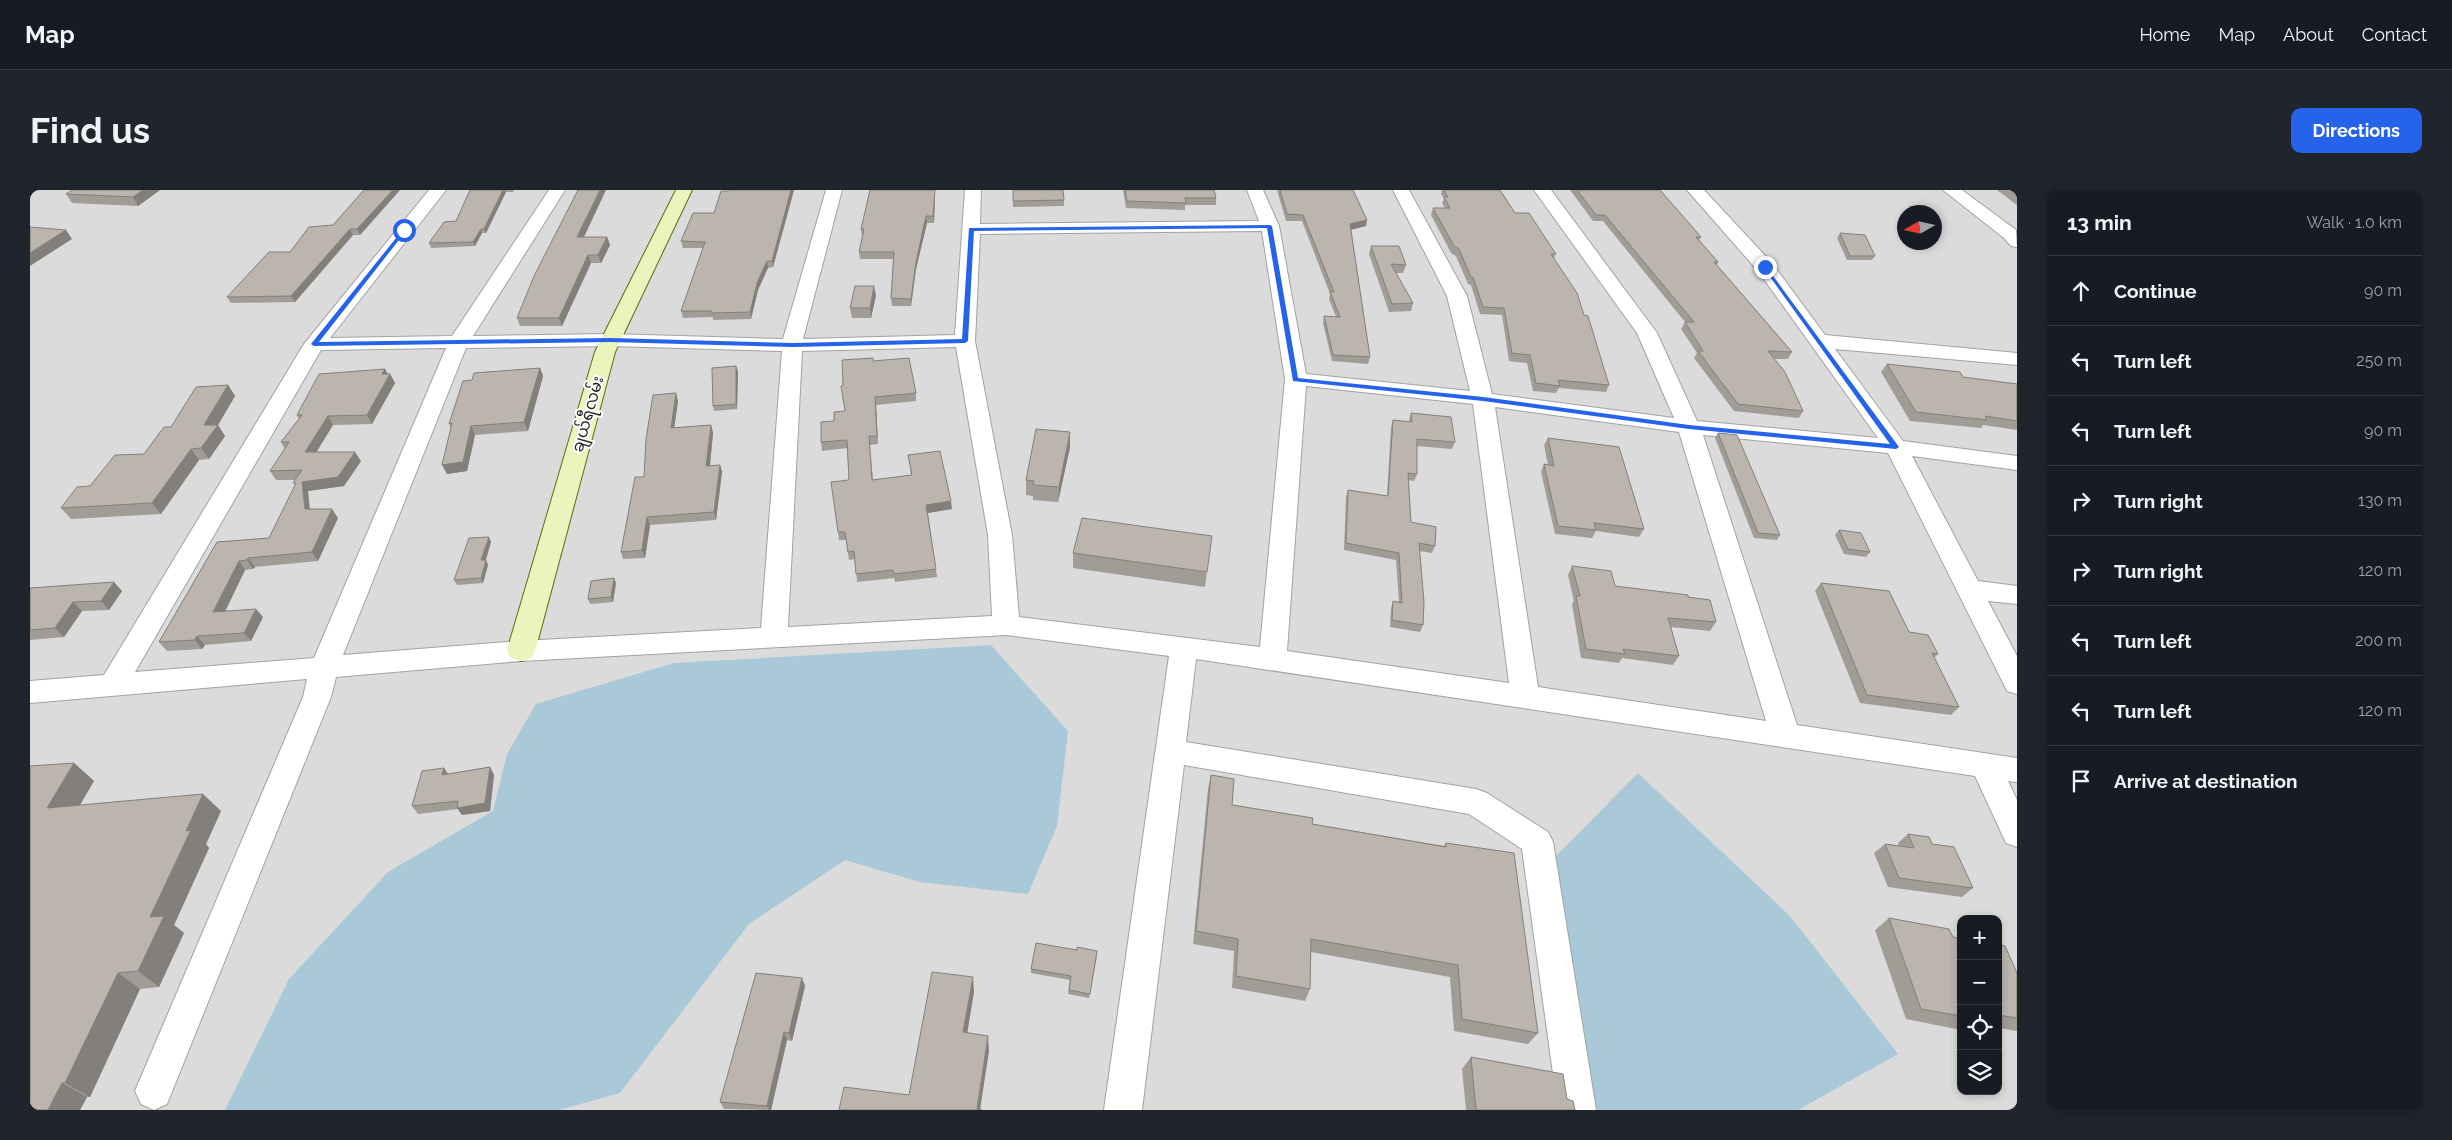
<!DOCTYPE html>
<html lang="en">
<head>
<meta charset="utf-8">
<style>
  body { margin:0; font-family:Raleway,"Noto Sans Myanmar",sans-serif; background:#20242c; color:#f1f3f6 }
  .controls { position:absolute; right:15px; bottom:15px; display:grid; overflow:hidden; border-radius:10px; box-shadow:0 2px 8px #0003 }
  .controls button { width:45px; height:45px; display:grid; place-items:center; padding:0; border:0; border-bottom:1px solid #363941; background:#171b24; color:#f1f3f6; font:25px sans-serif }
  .compass { position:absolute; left:1867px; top:15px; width:45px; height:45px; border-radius:50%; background:#171b24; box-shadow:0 2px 8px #0003; rotate:261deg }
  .stop { position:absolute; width:15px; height:15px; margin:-11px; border:4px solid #2563eb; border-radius:50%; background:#fff }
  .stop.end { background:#2563eb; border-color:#fff; box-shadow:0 1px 5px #0008 }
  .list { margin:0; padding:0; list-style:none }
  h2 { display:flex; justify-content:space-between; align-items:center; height:65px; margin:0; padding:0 20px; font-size:21px }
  h2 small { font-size:16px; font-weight:400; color:#9ea1a6 }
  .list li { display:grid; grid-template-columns:32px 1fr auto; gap:15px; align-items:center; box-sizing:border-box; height:70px; padding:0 20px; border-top:1px solid #363941 }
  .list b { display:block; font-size:19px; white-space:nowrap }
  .list em { font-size:16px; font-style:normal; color:#9ea1a6 }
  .icon { flex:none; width:28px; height:28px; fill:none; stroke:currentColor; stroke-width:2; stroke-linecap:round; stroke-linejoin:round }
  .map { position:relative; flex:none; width:1987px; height:920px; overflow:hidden; border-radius:10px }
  header { display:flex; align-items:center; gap:30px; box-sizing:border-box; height:70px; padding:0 25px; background:#171b24; border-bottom:1px solid #363941 }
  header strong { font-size:24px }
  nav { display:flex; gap:28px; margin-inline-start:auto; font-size:18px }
  .intro { display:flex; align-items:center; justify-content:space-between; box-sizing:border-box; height:120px; padding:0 30px }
  h1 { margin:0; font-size:35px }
  .button { padding:12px 22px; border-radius:10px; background:#2563eb; color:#fff; font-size:18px; font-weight:700 }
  main { display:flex; gap:30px; padding:0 30px }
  aside { flex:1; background:#171b24; border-radius:10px; box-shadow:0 2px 8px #0003 }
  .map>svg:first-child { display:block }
  .residential { fill:#dcdbdb; fill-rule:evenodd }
  .water { fill:#a9c9d8 }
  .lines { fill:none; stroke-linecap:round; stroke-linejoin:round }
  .street-casing { stroke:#a2a2a2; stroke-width:2 }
  .secondary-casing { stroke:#5a6c0e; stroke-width:2 }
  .street { fill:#fff; fill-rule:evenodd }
  .secondary { fill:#ecf4be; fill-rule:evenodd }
  .wall { fill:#a19c96 }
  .shaded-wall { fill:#837f7a }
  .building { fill:#bbb5ae; stroke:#837f7a }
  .route { fill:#2563eb }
  .labels { text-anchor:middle; stroke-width:4; stroke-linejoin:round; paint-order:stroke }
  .street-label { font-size:16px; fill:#1e1e1e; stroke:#fff }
</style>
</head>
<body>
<header>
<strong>Map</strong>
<nav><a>Home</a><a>Map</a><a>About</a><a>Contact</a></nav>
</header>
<div class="intro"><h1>Find us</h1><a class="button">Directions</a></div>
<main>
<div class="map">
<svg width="1987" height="920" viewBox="0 0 1987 920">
  <rect width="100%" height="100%" fill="#eeece5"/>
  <path class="residential" d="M0 0H1987V920H0ZM1874 22H1904V52H1874ZM1931 729H1968V901H1931Z"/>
  <path class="water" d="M961 455 1038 541 1027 636 998 704 890 692 815 670 719 734 590 903 529 920H195L259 789 358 682 463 621 477 564 506 514 644 473Z
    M1608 583 1760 726 1868 864 1768 920H1551L1516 676Z"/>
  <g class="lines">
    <g class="street-casing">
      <path id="street" d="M399 0H416L300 148 422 146 519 0H535L443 146 581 144 753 149 796 0H812L773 149 925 145 935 0H951L950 34 1229 31 1217 0H1233L1249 36 1276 184 1440 201 1417 106 1363 0H1379L1437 106 1462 204 1644 228 1607 143 1504 0H1521L1627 143 1667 231 1848 248 1728 81 1657 0H1674L1742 73 1795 145 1987 163V175L1805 159 1873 251 1987 266V280L1882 266 1948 391 1987 396V414L1958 411 1987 466V504L1977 501 1858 263 1673 245 1767 535 1987 568V592L1978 591 1987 610V657L1976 653 1945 586 1166 469 1156 552 1446 599 1457 603 1518 642 1523 652 1566 920H1528L1492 659 1439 624 1154 575 1112 920H1074L1139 466 976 445 491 471 306 487 301 507 137 914 124 920 111 914 105 901 273 507 277 489 0 513V491L74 485 274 154ZM1232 41 1255 189 1230 457 989 427 982 345 945 151 950 44ZM581 156 752 161 731 438 491 451 313 465 436 158ZM926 157 958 345 962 426 758 437 772 161ZM416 158 284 468 105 482 291 160ZM1276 196 1443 214 1479 493 1257 461ZM1465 217 1649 242 1736 531 1508 497Z
        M1913 0H1932L1986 40 1987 57 1981 56 1974 48Z"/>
    </g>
    <g class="secondary-casing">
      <path id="secondary" d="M646 0H662L585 162 505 461 501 468 491 471 481 468 477 461 565 162Z"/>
    </g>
    <use href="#street" class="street"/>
    <use href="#secondary" class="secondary"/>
  </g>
  <path class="wall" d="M130 0 108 16 42 13 36 4Z
    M334 0H370L330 45H323L265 112 201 113 197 107 260 62 303 35Z
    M440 0H484L483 2H476L456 43H452L445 56 401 58 399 53 426 31Z
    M576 0 554 47H577L580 55 571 73H561L532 136H490L487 128Z
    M764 0 743 77 738 78 728 100 721 129 683 130V127L653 128 651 121 673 58H653L651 51 684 23Z
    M983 0 1034 10V16L983 17Z
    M1093 0H1184L1186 8V15H1155V20L1096 18Z
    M1247 0H1323L1337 30 1336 36 1321 40 1340 167 1338 174 1302 171 1293 133 1294 126 1306 127 1299 109 1300 104 1272 31H1256Z
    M1412 0H1470L1485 23 1526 64 1524 68 1554 125 1579 195 1576 202 1529 198 1526 203 1503 201 1497 173 1479 171 1472 125 1450 124 1441 95 1438 94 1426 66 1421 63 1401 25 1403 18H1415L1412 13 1414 9 1411 4Z
    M1540 0H1630L1671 47 1669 50 1688 72 1687 75 1762 162 1758 169H1744L1773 221 1769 228 1704 221 1664 168 1667 163 1651 139 1655 132 1573 31H1563Z
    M1967 0H1987V15Z
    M905 6 904 33H897L886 79 881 116H862L861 108 863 69H830L829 62 833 46H832L831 39Z
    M1810 43 1845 66 1842 70H1817L1807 48Z
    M1341 56 1376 75 1373 83H1366L1383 113 1381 121 1359 122 1339 64Z
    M846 105 841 128H822L820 118Z
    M843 171 886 203V211L846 215 848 254 840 255 843 290 881 285 878 265 922 319 898 323 907 387 865 392 864 388 827 392 825 369 819 370 816 350H809L808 342 819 290 817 258 792 261 791 252 804 231 815 221 813 195Z
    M1857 174 1933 187 1987 194V240L1953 235 1951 238 1880 231 1851 182Z
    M510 178 513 186 498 241 445 245 437 281 417 284 421 238 419 234 442 190Z
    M708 181 707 219 684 221 683 216Z
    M357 184H360L365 193 342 234 303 235 286 262 331 271 314 296 278 301 280 319 308 328 288 371 225 377 223 379 215 380 195 421 233 427 221 451 175 455 172 459 137 461 129 452 187 352 239 348 265 295V290H246L240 281 255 259 251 252 269 229 267 225Z
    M198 195 205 206 188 235 195 246 179 269 169 270 131 324 41 329 31 318 60 296 114 264Z
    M648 211 644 238 681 235 683 243 680 276 690 275 692 282 686 330 620 335 615 368 593 369 591 362 614 287Z
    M1381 223 1425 252 1422 259 1387 256V284L1384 291 1378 290 1381 332 1405 356 1402 363 1389 361 1393 435 1390 442 1360 437 1361 418 1363 411 1369 412 1366 370 1314 360 1316 307 1318 300 1357 306 1361 237 1363 230 1379 232V230Z
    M1688 243 1750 345 1747 350 1724 348 1685 248Z
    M1518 248 1614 339 1609 347 1566 341 1562 348 1525 344 1511 282 1514 274 1518 275 1514 255Z
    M1040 257 1028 312 1003 310V306L996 305V290Z
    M1809 340 1840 362 1836 367 1814 364 1805 345Z
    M461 352 456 370 458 375 453 393 427 395 424 390Z
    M1043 363 1177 382 1175 397 1043 378Z
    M1542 376 1585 396 1658 407 1686 432 1680 441 1641 437 1649 466 1643 475 1592 468 1589 473 1551 468 1542 414 1544 411 1538 385Z
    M586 393 583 412 560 414 558 409Z
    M1791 393 1879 442 1908 464 1904 468 1929 517 1921 525 1830 513 1785 401Z
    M0 398 92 401 79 420 52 421 34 447 0 450Z
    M44 573 64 591 50 615 191 621 176 654 179 658 144 735 154 743 129 797 110 799 60 907H57L50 920H0Z
    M460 577 464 585 460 621 432 625 428 619 388 624 382 616 414 578 418 584Z
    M1181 585 1202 615 1282 634 1414 656 1416 653 1508 843 1498 854 1424 841 1420 787 1281 762 1280 799 1275 811 1202 798 1204 761 1163 754 1178 599Z
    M1878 644 1902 654 1943 698 1932 707 1858 697 1844 663 1855 654 1869 656 1868 653Z
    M1859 728 1923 747 1931 749V840L1876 829 1845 740Z
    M1968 755 1987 783V841L1968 838Z
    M1067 766 1059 808 1038 804 1040 790 1001 783V779Z
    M775 796 762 851 757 850 741 920 694 919 690 912Z
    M1441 867 1537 909 1545 920H1436L1432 879Z"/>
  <path class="shaded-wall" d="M113 0H130L108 16 103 7Z
    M363 0H370L330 45 327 39Z
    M473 0H475L476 2 456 43 454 39Z
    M570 0H576L550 55 547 47Z
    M761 0H764L743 77 742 71Z
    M905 0V6L904 33 903 26Z
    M896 26 897 33 886 79 881 116V109L886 72Z
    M1337 30 1336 36 1319 40 1320 34Z
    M320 39 323 45 265 112 261 106Z
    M451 39 452 43 445 56 443 52Z
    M36 40 42 49 0 76V63Z
    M577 47 580 55 571 73 568 65Z
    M558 65 561 73 532 136 529 128Z
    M737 71 738 78 728 100 721 129 720 122 727 93Z
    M844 96 846 105 841 128 840 118Z
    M706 176 708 181 707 219 706 214Z
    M510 178 513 186 498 241 494 232Z
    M355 179 359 186 360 184 365 193 342 234 337 225 352 184Z
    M198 195 205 206 188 235 195 246 179 269 171 258 174 235Z
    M646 203 648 211 643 246 641 238Z
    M845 207 846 215 848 254 847 246Z
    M298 226 303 235 281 271 275 262Z
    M681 235 683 243 679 284 676 276Z
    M441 236 445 245 437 281 417 284 412 275Z
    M1040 242V257L1028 312 1029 297Z
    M161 259 169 270 131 324 122 313Z
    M325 262 331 271 314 296 278 301 280 328 275 319 272 292Z
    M690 275 692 282 686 330 684 322Z
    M921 311 922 319 897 323 896 315Z
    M302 319 308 328 288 371 282 362Z
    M617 327 620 335 615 368 612 360Z
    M459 347 461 352 454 375 451 370Z
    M218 368 225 377 223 379 217 370Z
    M456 370 458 375 453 393 451 388Z
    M209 371 215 380 191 430 183 422Z
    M584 388 586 393 583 412 581 407Z
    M84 392 92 401 79 420 71 411Z
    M43 412 52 421 34 447 25 438Z
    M226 419 233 427 221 451 214 443Z
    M167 446 175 455 172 459 165 450Z
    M44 573 64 591 38 635 17 618Z
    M460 577 464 585 460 621 432 625 427 618Z
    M414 578 419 586 412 585Z
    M173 604 191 621 176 654 179 658 144 735 154 743 129 797 108 781 120 727 156 641Z
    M88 783 110 799 60 907 35 893Z
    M943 787 944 802 935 857 933 842Z
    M772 788 775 796 762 851 759 843Z
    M754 842 757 850 741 920H739L737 916Z
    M958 846 959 861 950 920H947Z
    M32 893 57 907 50 920H18Z"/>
  <path class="building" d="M42 0H113L103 7 36 4Z
    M334 0H363L327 39H320L261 106 197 107 239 62H260L279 37 303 35Z
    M440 0H473L454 39H451L443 52 399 53 414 32 426 31Z
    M548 0H570L547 47H577L568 65H558L529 128H487L504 86Z
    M700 0H761L742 71H737L727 93 720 122 682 123V121H651L675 52 651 51 663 23H684L691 1H699Z
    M840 0H905L903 26H896L886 72 881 109 861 108 864 62H829L834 39H831Z
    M983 0H1033L1034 10 983 11Z
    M1095 0H1184L1186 8H1155L1156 13 1097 11Z
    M1250 0H1323L1337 30 1320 34 1340 167 1303 165 1294 126 1310 127 1300 102H1304L1273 25 1257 24Z
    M1414 0H1470L1485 23H1499L1526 64H1521L1547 103 1554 125 1558 126 1579 195 1528 190 1530 196 1506 193 1500 165 1482 163 1474 118 1453 117 1443 87H1441L1429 59 1424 56 1403 18H1420L1414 7H1418Z
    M1547 0H1630L1671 47H1666L1688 72H1684L1762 162 1738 161 1755 182 1773 221 1708 214 1668 161H1673L1655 132H1664L1575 25H1566Z
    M1979 0H1987V6Z
    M0 37 36 40 0 63Z
    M1810 43 1835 45 1845 66H1820Z
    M1341 56H1369L1376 75 1361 74 1383 113 1362 114Z
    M825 96H844L840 118H820Z
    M843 168V171L879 168 886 203 845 207 847 246H839L842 290 882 285 878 265 910 261 921 311 896 315 906 379 864 384 863 380 826 384 824 361 818 362 815 342H808L801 292 819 290 817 250 791 252V232L804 231V222L815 221 811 196 813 195 812 170Z
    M1857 174 1930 182 1933 187 1987 194V231L1955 226 1957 230 1886 222Z
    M706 176V214L683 216 682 178Z
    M510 178 494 232 441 236 433 272 412 275 422 233 419 234 433 191 442 190 444 183Z
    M355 179 352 184H360L337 225 298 226 275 262H325L308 287 272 292 275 319H302L282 362 218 368 217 370 209 371 183 422 226 419 214 443 167 446 165 450 129 452 187 352 239 348 266 293H263L272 280 240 281 259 252H251L272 225H267L289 184Z
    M198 195 174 235H188L171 258 161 259 122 313 31 318 47 297 60 296 85 265 114 264 134 237H141L166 197Z
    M646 203 641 238 681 235 676 276 690 275 684 322 617 327 612 360 591 362 605 287H614L616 249 623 205Z
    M1381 223 1421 227 1425 252 1387 249V284L1378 283 1381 332 1406 337 1405 356 1389 353 1394 412 1393 435 1362 430 1363 411 1372 413 1369 363 1316 353 1318 300 1358 306 1363 230 1382 232Z
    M1006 239 1040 242 1029 297 1003 295 1004 291 996 290Z
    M1688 243 1707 245 1750 345 1728 343Z
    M1518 248 1589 257 1614 339 1564 333 1566 340 1528 336 1514 274 1524 276Z
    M1052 328 1182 346 1177 382 1043 363Z
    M1809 340 1831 343 1840 362 1818 359Z
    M459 347 451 370H456L451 388 424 390 439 348Z
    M1542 376 1581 381 1585 396 1658 405V407L1680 410 1686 432 1638 428 1649 466 1593 459 1595 464 1556 459 1546 406H1550Z
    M584 388 581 407 558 409 561 391Z
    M84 392 71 411 43 412 25 438 0 440V398Z
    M1791 393 1859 401 1879 442 1898 445 1908 464 1902 463 1929 517 1837 505Z
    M44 573 17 618 173 604 156 641 161 640 120 727 134 726 108 781 88 783 35 893H32L18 920H0V576Z
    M460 577 455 613 427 618 428 611 382 616 392 581 414 578 412 585Z
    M1181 585 1204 589 1202 615 1283 628 1282 634 1416 657V653L1484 663 1508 843 1432 829 1428 775 1281 749 1280 799 1206 786 1208 749 1166 741Z
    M1878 644 1899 647 1902 654 1924 657 1943 698 1869 688 1855 654 1884 658Z
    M1859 728 1919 739 1923 747 1931 749V826L1891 819Z
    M1006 753 1047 760V757L1067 761 1060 804 1039 800 1041 786 1001 779Z
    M1968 755 1975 756 1987 783V828L1968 825Z
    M902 782 943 787 933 842 958 846 947 919 952 920H809L814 897 879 905Z
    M726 783 772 788 759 843 754 842 737 916 690 912Z
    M1441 867 1533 884 1537 909 1543 911 1545 920H1446Z"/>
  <path class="route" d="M1240 35 1242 36 1268 188 1453 207 1659 235 1860 254 1733 77 1735 75 1869 257 1866 259 1659 239 1453 211 1263 191 1237 38 944 41 938 151 935 153 763 157 580 152 284 156 281 154 374 38 376 41 289 152 580 148 763 153 932 149 939 38Z"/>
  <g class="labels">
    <g class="street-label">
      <text transform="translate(557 224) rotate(-74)" y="6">ချယ်ရီလမ်း</text>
    </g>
  </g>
</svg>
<div class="controls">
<button>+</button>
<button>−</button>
<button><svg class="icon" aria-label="locate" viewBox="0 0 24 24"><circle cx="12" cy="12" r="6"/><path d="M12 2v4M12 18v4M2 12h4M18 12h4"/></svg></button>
<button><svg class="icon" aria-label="layers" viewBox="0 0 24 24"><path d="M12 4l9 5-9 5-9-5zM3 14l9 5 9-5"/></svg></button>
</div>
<svg class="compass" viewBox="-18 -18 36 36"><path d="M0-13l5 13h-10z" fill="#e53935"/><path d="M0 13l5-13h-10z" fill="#9ea1a6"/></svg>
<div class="stop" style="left:374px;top:40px"></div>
<div class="stop end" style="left:1735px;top:77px"></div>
</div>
<aside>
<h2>13 min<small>Walk · 1.0 km</small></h2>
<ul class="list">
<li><svg class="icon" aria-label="ahead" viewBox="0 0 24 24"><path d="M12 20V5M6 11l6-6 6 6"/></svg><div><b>Continue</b></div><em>90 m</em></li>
<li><svg class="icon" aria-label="left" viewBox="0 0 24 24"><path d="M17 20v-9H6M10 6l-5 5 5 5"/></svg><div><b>Turn left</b></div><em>250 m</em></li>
<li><svg class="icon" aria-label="left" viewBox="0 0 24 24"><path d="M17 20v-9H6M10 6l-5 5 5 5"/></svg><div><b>Turn left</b></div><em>90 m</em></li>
<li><svg class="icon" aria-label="right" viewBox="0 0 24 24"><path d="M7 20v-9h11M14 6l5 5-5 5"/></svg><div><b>Turn right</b></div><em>130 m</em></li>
<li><svg class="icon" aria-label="right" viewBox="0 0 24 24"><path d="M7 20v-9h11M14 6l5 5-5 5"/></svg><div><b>Turn right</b></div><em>120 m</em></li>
<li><svg class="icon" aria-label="left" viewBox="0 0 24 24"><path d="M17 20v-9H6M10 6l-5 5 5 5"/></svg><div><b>Turn left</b></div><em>200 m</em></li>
<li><svg class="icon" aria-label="left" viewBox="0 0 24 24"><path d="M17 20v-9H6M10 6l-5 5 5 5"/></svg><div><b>Turn left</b></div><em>120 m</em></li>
<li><svg class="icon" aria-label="arrive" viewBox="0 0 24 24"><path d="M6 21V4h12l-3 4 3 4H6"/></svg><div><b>Arrive at destination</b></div></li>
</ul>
</aside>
</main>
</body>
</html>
